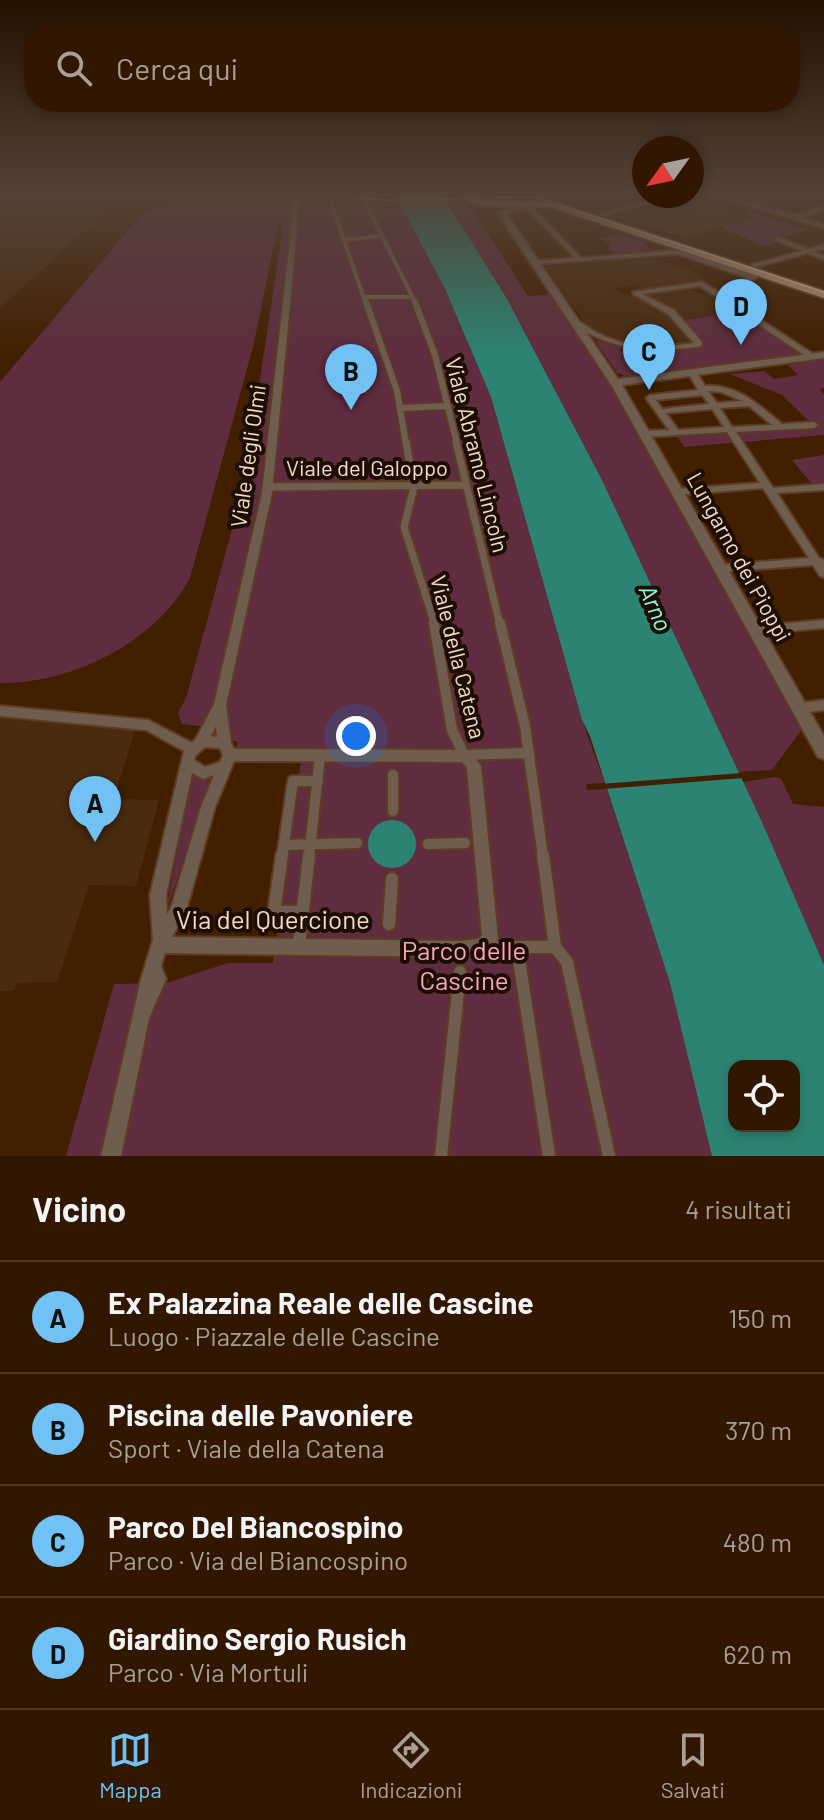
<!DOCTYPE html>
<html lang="it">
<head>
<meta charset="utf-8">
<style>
  body { margin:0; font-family:Barlow,sans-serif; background:#3a200a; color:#f1f3f6 }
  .controls { position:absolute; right:24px; bottom:24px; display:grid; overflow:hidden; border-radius:16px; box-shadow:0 4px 12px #0003 }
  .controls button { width:72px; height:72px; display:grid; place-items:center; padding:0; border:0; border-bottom:2px solid #4d3622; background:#321700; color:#f1f3f6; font:40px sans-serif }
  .compass { position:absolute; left:632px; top:136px; width:72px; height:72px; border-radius:50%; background:#321700; box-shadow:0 4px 12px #0003; rotate:237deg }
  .you { position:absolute; left:356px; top:736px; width:28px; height:28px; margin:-20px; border:6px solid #fff; border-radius:50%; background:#1a73e8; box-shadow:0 0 0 12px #1a73e833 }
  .badge { display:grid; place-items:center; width:52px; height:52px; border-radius:50%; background:#71c1f5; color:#111; font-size:26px; font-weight:700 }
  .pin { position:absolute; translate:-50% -66px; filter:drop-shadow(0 2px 4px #0008) }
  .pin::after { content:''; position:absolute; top:42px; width:28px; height:24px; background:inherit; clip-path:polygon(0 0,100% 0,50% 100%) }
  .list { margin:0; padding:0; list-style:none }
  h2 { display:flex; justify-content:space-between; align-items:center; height:104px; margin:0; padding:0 32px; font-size:34px }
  h2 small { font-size:26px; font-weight:400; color:#a89f99 }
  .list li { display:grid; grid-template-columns:52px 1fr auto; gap:24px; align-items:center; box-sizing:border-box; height:112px; padding:0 32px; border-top:2px solid #4d3622 }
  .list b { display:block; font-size:30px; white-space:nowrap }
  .list p { margin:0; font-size:26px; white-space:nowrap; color:#a89f99 }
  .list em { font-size:26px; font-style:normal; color:#a89f99 }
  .icon { flex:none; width:44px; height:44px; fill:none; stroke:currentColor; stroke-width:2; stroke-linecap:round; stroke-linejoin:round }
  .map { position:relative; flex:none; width:824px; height:1156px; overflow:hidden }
  .search { position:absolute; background:#321700; box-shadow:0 4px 12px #0003; left:24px; right:24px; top:24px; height:88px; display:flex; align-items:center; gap:20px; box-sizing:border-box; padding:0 28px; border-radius:32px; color:#a89f99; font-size:30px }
  .sheet { height:552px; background:#321700 }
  nav { display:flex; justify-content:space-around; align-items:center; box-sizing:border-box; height:112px; border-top:2px solid #4d3622; background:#321700; font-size:22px; color:#a89f99 }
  nav a { display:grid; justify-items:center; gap:4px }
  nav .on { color:#71c1f5 }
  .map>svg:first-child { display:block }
  .built { fill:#4a2b0f }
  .green { fill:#5f2d3f }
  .water { fill:#2c8373; fill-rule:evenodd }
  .pier { fill:#421f00 }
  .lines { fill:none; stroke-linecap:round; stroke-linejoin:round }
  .pedestrian-far4-casing { stroke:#5e3d20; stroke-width:6 }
  .pedestrian-far3-casing { stroke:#5e3d20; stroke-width:9 }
  .pedestrian-far2-casing { stroke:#5e3d20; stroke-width:11 }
  .pedestrian-far1-casing { stroke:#5e3d20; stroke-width:14 }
  .pedestrian-casing { stroke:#5e3d20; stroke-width:16 }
  .minor-casing { stroke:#5e3d20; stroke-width:4 }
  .tertiary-casing { stroke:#5e3d20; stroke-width:4 }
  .primary-casing { stroke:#5e3d20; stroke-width:4 }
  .pedestrian-far4 { stroke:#6f5d50; stroke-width:4 }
  .pedestrian-far3 { stroke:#6f5d50; stroke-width:6 }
  .pedestrian-far2 { stroke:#6f5d50; stroke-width:7 }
  .pedestrian-far1 { stroke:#6f5d50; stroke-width:10 }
  .pedestrian { stroke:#6f5d50; stroke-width:12 }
  .minor { fill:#6f5d50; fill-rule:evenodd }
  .tertiary { fill:#6f5d50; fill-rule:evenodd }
  .primary { fill:#b49075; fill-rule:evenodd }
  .tram { stroke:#cab09c; stroke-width:2 }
  .labels { text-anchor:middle; stroke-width:8; stroke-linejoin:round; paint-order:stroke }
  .street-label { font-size:22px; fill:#f3dccb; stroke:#1d0e03 }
  .water-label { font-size:24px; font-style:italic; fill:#8bfce4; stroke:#1d0e03 }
  .near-street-label { font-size:26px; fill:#f3dccb; stroke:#1d0e03 }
  .near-park-label { font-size:26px; fill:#fea5c2; stroke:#1d0e03 }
</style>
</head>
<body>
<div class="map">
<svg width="824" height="1156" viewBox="0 0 824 1156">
  <rect width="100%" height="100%" fill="#421f00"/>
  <path class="built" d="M0 194H119L92 224 0 308Z
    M695 199 755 217 686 237 627 219Z
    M629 259H656L688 269 708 283 644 289 638 284 613 289 668 310 697 343 662 349 605 339 589 329 545 266Z
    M692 289 702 296 709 295 737 311 682 320 669 308 641 293Z
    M0 718 135 730 114 799 159 800 136 886 89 885 57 982 18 983 14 991H0Z"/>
  <path class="green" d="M216 194 262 198 276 194H395L397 197H373L376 202 402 201 445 289 491 397 582 720 605 783 586 784 587 790 607 789 670 983 712 1156H66L114 984 166 983 228 963H273L301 761 237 750V742L220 736 216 728 182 724 178 713 186 698 244 485 282 233 279 219 254 343 190 578C156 642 72 684 0 683V382L142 214 170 200Z
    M449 200 466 201 528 296 555 294 628 412 803 728 772 770 736 772 602 480Z
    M748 211 808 230 774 239 778 242 763 246 721 227 754 218 746 214Z
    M616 233 646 242 644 244 653 252 614 253 608 247 611 245 599 238 614 236Z
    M737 311 800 354 633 379 617 373 595 340 628 347 620 349 629 359 666 358 662 352 699 344 680 321Z
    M824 359V388L820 389 824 395V435L684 447 676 435 817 429 782 395 730 374 764 371 774 379 798 375 788 365Z
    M824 455V483H811L792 460Z
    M191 776 211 778 166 912Z
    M776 777 781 779 793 804 824 807V965L742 782Z"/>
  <path class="water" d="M395 194H442L507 299 602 480 761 820 824 965V1156H712L670 983 590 736 582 720 491 397 445 289ZM734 1066H794V1126H734Z
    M368 844a24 24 0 1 1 48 0a24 24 0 1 1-48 0Z"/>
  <path class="pier" d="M741 773 744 778 603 789 601 784Z"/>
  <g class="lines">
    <g class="pedestrian-far4-casing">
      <path id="pedestrian-far4" d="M361 194 416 304
        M330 200 366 304
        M344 240 381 236
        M364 297H413"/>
    </g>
    <g class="pedestrian-far3-casing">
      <path id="pedestrian-far3" d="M366 302 397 391 406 444
        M415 302 435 355 457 444
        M400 408 447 406"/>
    </g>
    <g class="pedestrian-far2-casing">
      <path id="pedestrian-far2" d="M406 442 414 487 404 527 435 625
        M456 442 500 625
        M268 487 466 485"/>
    </g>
    <g class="pedestrian-far1-casing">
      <path id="pedestrian-far1" d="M434 623 452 730 464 755 526 753
        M500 623 525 726 543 857
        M393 775V811
        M428 844 465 843
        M284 845 357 843
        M282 857 293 781H318
        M309 857 320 756"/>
    </g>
    <g class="pedestrian-casing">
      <path id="pedestrian" d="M282 855 274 912H303
        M543 855 555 947 567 962 609 1156
        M389 924 392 879
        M299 945 309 855
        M484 947H555
        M522 947 518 953 549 1156
        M441 1156 460 972"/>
    </g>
    <g class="minor-casing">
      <path id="minor" d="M248 194H274L271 196Z
        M288 194H294L299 199 298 220 272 493 226 705 231 743 234 749 466 750 471 752 481 766 498 939C491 956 476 956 460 957L165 953 161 966 166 979 149 1018 121 1156H101L141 979 153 940 150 895 184 751 146 730 0 716V706L148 720 192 743 197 737 214 704 262 493 292 220 293 199ZM216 726 217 737 211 736ZM205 747 220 748 223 755 220 762 205 767 194 760 195 756ZM234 761 462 762 467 768 482 936 478 939 460 941 172 937 186 911 215 807ZM192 773 203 779 214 775 201 807 171 908 167 914 166 895Z
        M787 194H798L748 207 745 205Z
        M663 196H672L602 216 597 215Z
        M522 207 533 208 581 258 678 250 753 275H758V277L723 295 816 356 809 358 700 286 642 294 674 310 702 342V346C655 354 611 351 572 323L579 321C588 327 596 333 606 337 634 349 664 347 694 343L668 314 633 294V292L701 282 719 292 748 278 678 254 535 264 534 263 537 261 575 258 529 210 522 209Z
        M778 237 824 256V260L776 240 775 239Z
        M690 372H696L705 386C736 383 760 406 782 424L814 422 818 425 814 428 736 432 773 488 824 484V490L777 493 819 558 824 560V577L820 576 813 565 716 572 715 569 720 565 809 558 763 488 677 495 672 492 677 489 760 483 727 432 644 437 640 434 644 431 669 430 646 398 650 395 698 390 689 374ZM708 391 721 392 742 401 717 403ZM702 395 709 404 662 409 656 400ZM749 406 772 425 732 427 720 408ZM712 409 724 427 678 430 666 413Z
        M824 620V628L755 634 751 633 749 630 751 627 755 626Z
        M824 700V710L800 713 795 712 794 708 795 704Z"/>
    </g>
    <g class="tertiary-casing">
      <path id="tertiary" d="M532 194H542L543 196 540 198Z
        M707 194H718L794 215 824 206V210L802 218 824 224V228Z
        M816 194H824V197L817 195Z
        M524 206 527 210 506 213 618 379 824 352V358L622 385 824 736V759L818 757 612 386 497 212Z
        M824 245V249L755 267 751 265Z"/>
    </g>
    <g class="primary-casing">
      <path id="primary" d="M470 196 485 200 554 202 824 291V298L550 207 485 206 467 201Z"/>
    </g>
    <use href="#pedestrian-far4" class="pedestrian-far4"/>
    <use href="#pedestrian-far3" class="pedestrian-far3"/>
    <use href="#pedestrian-far2" class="pedestrian-far2"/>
    <use href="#pedestrian-far1" class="pedestrian-far1"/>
    <use href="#pedestrian" class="pedestrian"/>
    <use href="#minor" class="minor"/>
    <use href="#tertiary" class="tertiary"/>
    <use href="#primary" class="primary"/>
    <path class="tram" d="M298 194 386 200 536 197 824 292"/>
  </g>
  <linearGradient id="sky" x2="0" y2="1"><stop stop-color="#241100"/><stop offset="0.54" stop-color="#544237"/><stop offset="1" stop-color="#544237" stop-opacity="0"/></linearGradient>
  <rect width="824" height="356" fill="url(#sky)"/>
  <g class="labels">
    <g class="street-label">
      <text transform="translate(477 455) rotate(76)" y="8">Viale Abramo Lincoln</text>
      <text transform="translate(248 456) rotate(-82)" y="8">Viale degli Olmi</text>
      <text x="367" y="476">Viale del Galoppo</text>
      <text transform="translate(739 557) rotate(61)" y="8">Lungarno dei Pioppi</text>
      <text transform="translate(458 657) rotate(76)" y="8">Viale della Catena</text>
    </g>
    <g class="water-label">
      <text transform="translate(655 608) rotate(67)" y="8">Arno</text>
    </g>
    <g class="near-street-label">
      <text x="273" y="929">Via del Quercione</text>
    </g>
    <g class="near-park-label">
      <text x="464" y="960">Parco delle<tspan x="464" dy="30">Cascine</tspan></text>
    </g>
  </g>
</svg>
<div class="controls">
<button><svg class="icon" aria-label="locate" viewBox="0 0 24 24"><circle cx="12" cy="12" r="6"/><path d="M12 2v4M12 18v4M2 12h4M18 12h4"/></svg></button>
</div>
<svg class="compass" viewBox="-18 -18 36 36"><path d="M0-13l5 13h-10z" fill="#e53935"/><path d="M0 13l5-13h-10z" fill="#a89f99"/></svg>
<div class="you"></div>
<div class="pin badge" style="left:95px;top:842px">A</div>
<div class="pin badge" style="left:351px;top:410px">B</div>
<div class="pin badge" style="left:649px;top:390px">C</div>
<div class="pin badge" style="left:741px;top:345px">D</div>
<div class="search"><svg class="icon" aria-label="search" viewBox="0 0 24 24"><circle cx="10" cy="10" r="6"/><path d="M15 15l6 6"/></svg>Cerca qui</div>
</div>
<section class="sheet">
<h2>Vicino<small>4 risultati</small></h2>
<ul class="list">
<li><span class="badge">A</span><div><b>Ex Palazzina Reale delle Cascine</b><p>Luogo · Piazzale delle Cascine</p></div><em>150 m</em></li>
<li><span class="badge">B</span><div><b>Piscina delle Pavoniere</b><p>Sport · Viale della Catena</p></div><em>370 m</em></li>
<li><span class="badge">C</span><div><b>Parco Del Biancospino</b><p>Parco · Via del Biancospino</p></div><em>480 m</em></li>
<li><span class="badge">D</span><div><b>Giardino Sergio Rusich</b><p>Parco · Via Mortuli</p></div><em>620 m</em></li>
</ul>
</section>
<nav>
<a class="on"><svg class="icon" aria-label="map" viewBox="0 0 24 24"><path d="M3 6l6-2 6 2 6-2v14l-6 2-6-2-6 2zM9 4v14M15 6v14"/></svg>Mappa</a>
<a><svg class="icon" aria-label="directions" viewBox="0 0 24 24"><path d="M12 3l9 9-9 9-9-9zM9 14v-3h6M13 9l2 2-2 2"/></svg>Indicazioni</a>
<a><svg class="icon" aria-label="saved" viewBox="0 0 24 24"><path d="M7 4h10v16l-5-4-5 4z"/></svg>Salvati</a>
</nav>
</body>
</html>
